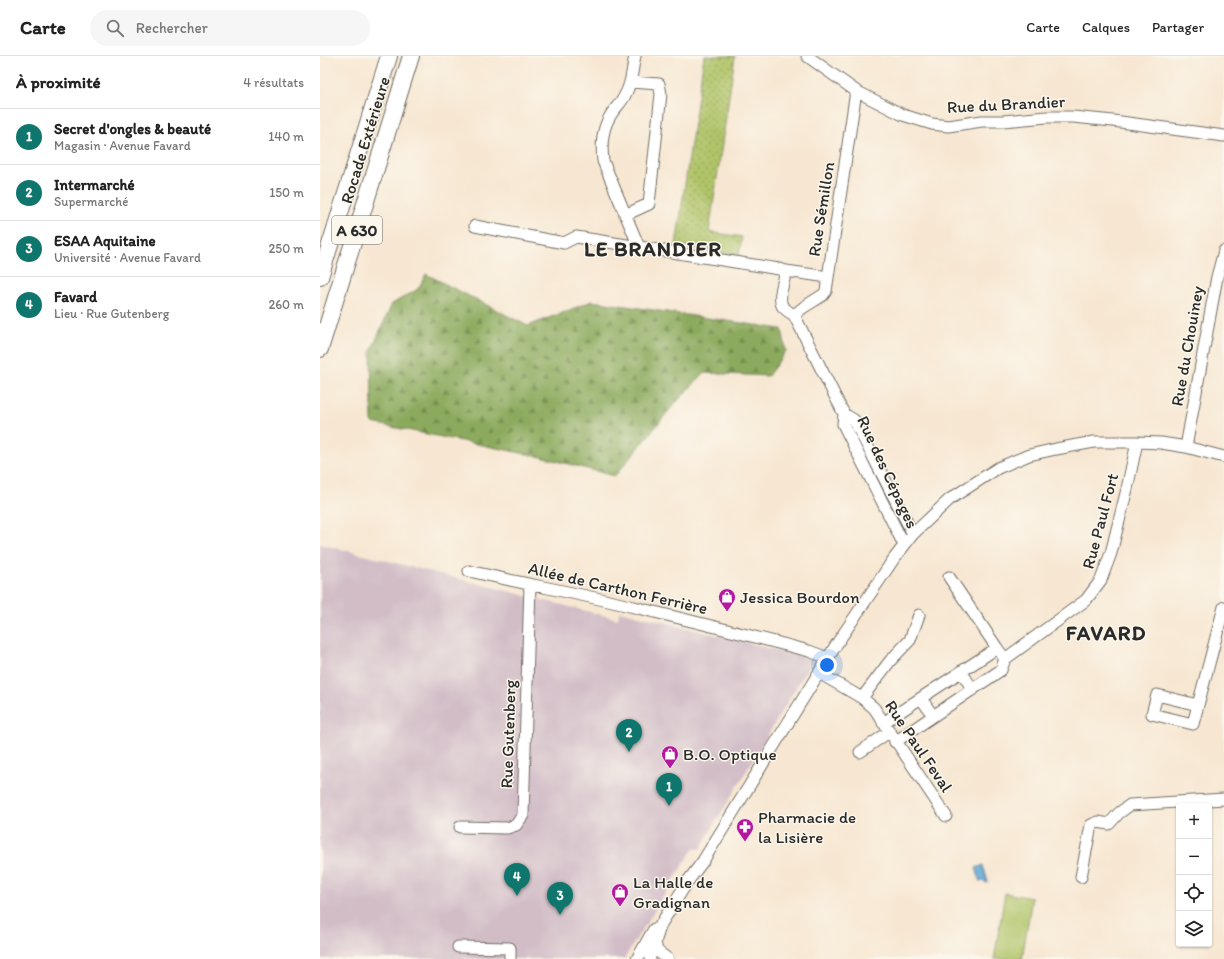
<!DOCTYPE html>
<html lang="fr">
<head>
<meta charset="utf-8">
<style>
  body { margin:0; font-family:Itim,sans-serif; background:#f6f6f6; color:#222 }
  .controls { position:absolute; right:12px; bottom:12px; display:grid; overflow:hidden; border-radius:4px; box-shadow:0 1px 3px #0004 }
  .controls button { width:36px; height:36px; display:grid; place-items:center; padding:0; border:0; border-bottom:1px solid #e0e0e0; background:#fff; color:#222; font:20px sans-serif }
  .you { position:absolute; left:507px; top:609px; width:14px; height:14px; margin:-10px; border:3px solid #fff; border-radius:50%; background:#1a73e8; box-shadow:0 0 0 6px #1a73e833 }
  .badge { display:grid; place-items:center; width:26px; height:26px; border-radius:50%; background:#0f766e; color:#fff; font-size:13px; font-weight:700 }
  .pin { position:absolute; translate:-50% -33px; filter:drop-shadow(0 1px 2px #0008) }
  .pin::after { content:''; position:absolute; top:21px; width:14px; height:12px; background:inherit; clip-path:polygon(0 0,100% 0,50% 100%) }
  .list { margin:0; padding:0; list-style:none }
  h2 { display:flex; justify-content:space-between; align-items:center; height:52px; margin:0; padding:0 16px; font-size:17px }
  h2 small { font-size:13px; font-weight:400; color:#767676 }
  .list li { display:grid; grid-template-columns:26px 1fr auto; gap:12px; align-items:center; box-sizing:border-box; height:56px; padding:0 16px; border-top:1px solid #e0e0e0 }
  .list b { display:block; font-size:15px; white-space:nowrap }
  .list p { margin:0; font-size:13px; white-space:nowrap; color:#767676 }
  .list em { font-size:13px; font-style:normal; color:#767676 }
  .icon { flex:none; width:22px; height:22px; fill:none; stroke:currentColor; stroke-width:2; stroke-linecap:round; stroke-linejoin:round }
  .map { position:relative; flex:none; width:904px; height:903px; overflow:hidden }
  header { display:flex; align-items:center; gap:24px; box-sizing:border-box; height:56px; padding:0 20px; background:#fff; border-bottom:1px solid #e0e0e0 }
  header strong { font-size:19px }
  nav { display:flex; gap:22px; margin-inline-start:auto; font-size:14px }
  .search { width:280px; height:36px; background:#f6f6f6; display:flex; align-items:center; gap:10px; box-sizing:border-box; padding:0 14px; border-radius:22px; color:#767676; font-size:15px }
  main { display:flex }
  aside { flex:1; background:#fff }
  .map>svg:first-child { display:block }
  .industrial { fill:#d2bdc7 }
  .grass { fill:url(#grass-dots); stroke:#6e784a }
  .forest { fill:url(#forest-firs); stroke:#5c6a44 }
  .pitch { fill:#b0c469; stroke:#6e784a }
  .water { fill:url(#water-ripples); stroke:#446980 }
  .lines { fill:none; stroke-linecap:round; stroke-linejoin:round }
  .minor-casing { stroke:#726d65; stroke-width:13 }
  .highway-casing { stroke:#726d65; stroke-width:18 }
  .minor { stroke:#fff; stroke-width:11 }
  .highway { stroke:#fff; stroke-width:16 }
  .labels { text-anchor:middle; stroke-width:3; stroke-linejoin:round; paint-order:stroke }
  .shield { fill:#fbf7ec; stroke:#696865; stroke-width:1 }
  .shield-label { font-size:16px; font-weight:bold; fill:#2b2b2b }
  .street-label { font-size:17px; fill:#2b2b2b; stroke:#fbf7ec }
  .poi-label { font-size:17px; fill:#2b2b2b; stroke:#fbf7ec; text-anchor:start }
  .district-label { font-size:21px; font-weight:bold; letter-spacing:1px; fill:#2b2b2b; stroke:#fbf7ec }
</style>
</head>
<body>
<header>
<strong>Carte</strong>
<div class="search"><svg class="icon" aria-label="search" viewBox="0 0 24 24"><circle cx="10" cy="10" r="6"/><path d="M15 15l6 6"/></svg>Rechercher</div>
<nav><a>Carte</a><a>Calques</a><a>Partager</a></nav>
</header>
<main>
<aside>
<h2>À proximité<small>4 résultats</small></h2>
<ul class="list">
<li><span class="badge">1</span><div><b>Secret d'ongles &amp; beauté</b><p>Magasin · Avenue Favard</p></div><em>140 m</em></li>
<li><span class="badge">2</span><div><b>Intermarché</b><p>Supermarché</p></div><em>150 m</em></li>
<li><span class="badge">3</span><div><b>ESAA Aquitaine</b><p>Université · Avenue Favard</p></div><em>250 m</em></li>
<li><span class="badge">4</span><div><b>Favard</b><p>Lieu · Rue Gutenberg</p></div><em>260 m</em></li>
</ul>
</aside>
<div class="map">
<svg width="904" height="903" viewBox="0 0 904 903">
  <defs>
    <pattern id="grass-dots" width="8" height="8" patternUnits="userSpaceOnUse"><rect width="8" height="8" fill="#b0c469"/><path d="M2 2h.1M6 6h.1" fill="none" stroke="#8f9f57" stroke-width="1.8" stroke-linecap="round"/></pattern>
    <pattern id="forest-firs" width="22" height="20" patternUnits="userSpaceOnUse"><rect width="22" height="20" fill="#8caa5d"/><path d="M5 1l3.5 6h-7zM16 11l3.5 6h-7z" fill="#738b4d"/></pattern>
    <pattern id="water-ripples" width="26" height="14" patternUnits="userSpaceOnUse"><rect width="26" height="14" fill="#5da7d5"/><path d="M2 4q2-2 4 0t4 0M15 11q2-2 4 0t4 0" fill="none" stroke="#4d88ad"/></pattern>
  </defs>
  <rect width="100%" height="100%" fill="#fbf7ec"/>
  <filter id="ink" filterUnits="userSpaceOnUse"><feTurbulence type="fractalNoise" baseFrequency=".025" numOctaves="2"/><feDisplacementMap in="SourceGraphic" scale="8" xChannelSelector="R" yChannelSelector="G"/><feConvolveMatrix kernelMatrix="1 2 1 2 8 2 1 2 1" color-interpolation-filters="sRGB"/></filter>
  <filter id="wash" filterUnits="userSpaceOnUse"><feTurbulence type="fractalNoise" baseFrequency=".012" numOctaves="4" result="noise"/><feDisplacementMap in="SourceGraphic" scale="16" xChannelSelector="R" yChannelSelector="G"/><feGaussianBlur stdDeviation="0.9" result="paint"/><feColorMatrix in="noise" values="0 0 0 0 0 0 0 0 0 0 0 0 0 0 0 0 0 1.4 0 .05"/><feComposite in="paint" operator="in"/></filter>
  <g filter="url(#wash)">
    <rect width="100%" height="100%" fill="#f7e7d2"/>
    <path class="industrial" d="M0 488 298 563 299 555 493 603 380 793H373L304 903H0Z"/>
    <path class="grass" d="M384 0H415L389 176 422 181 419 199 356 189Z"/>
    <path class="forest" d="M106 218 208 270 272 245 462 273 466 295 448 320 384 317 353 350 295 420 221 401 52 367 51 295 72 248 98 233Z"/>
    <path class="pitch" d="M685 837 712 842 702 903H674Z"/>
    <path class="water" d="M663 809 668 826 666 827 663 825 660 826 656 812Z"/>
  </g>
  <g filter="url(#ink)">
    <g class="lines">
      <g class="minor-casing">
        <path id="minor" d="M315 0C312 13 312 28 305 39 302 46 296 51 292 57 282 72 281 87 283 105L319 191
          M487 0 536 35 583 59 612 68 628 70 662 65H683L727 61H753L793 65 904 80
          M305 159 329 148 341 38 339 28 310 26
          M155 170 244 187 256 181 459 213 466 215 508 221
          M466 215C464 224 457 244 463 251 466 254 470 257 474 259L524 358 523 368 584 489
          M474 259 484 251 503 239 506 235 536 35
          M524 358 534 364 593 478
          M866 391 897 221 904 195
          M149 515C205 528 262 538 318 552 376 566 432 580 489 595L508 602
          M629 521 677 592
          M685 603 766 544 781 524 791 497 807 433 817 386
          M641 615 653 634
          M499 617 542 642 554 652 626 760
          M542 642 570 605 590 584 599 559
          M601 642 613 660
          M878 649 837 639 832 658 873 668 904 551
          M563 667 677 592 685 603 681 614 575 686
          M540 696 569 676
          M140 771 187 772 196 769 203 759 210 529
          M761 821 771 769 778 766 789 768 799 757 810 749 904 743
          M328 885 330 903
          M138 891 190 892V903
          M317 903 334 873
          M348 903 337 895 335 886 341 868 368 825 383 805 407 766 516 589 573 504 593 478 630 443 678 412 709 399 736 393 774 386H817L841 387 866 391 904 401"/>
      </g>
      <g class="highway-casing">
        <path id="highway" d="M0 221 69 0
          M0 293 91 0"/>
      </g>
      <use href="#minor" class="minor"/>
      <use href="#highway" class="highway"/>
    </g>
  </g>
  <defs>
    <g id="shop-pin" transform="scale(0.9)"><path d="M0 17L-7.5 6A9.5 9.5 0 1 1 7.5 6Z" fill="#b5179e" stroke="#fbf7ec"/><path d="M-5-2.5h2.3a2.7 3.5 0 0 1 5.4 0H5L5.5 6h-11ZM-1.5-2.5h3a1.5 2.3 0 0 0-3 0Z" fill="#fff"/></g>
    <g id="pharmacy-pin" transform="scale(0.9)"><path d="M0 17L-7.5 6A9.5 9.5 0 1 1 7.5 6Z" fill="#b5179e" stroke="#fbf7ec"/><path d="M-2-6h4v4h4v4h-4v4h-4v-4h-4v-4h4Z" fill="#fff"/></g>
  </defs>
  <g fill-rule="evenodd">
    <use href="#shop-pin" x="407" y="541"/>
    <use href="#shop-pin" x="350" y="698"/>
    <use href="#pharmacy-pin" x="425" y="771"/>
    <use href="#shop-pin" x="300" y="836"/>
  </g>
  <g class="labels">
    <rect class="shield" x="12" y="160" width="50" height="28" rx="3"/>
    <g class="shield-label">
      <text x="37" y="180">A 630</text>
    </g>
    <g class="street-label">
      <text transform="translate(686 48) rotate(-3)" y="6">Rue du Brandier</text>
      <text transform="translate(45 84) rotate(-73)" y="6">Rocade Extérieure</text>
      <text transform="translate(501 153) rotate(-81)" y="6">Rue Sémillon</text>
      <text transform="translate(867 290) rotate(-80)" y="6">Rue du Chouiney</text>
      <text transform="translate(568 416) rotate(65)" y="6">Rue des Cépages</text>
      <text transform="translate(780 465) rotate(-75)" y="6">Rue Paul Fort</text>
      <text transform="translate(298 532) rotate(13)" y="6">Allée de Carthon Ferrière</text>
      <text transform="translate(188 678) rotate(-88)" y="6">Rue Gutenberg</text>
      <text transform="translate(599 690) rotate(56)" y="6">Rue Paul Feval</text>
    </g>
    <g class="poi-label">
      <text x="420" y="547">Jessica Bourdon</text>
      <text x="363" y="704">B.O. Optique</text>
      <text x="438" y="767">Pharmacie de<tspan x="438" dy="20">la Lisière</tspan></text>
      <text x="313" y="832">La Halle de<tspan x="313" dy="20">Gradignan</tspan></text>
    </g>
    <g class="district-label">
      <text x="333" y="200">LE BRANDIER</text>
      <text x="786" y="584">FAVARD</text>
    </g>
  </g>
</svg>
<div class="controls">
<button>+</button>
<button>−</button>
<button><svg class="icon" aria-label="locate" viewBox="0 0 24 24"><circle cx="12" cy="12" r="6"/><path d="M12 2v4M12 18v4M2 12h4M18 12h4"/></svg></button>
<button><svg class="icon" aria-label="layers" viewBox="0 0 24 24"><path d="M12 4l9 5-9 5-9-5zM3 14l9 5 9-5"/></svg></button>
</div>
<div class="you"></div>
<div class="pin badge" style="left:349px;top:750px">1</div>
<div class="pin badge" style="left:309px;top:696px">2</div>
<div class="pin badge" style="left:240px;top:859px">3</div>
<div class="pin badge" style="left:197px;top:840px">4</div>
</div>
</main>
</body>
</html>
